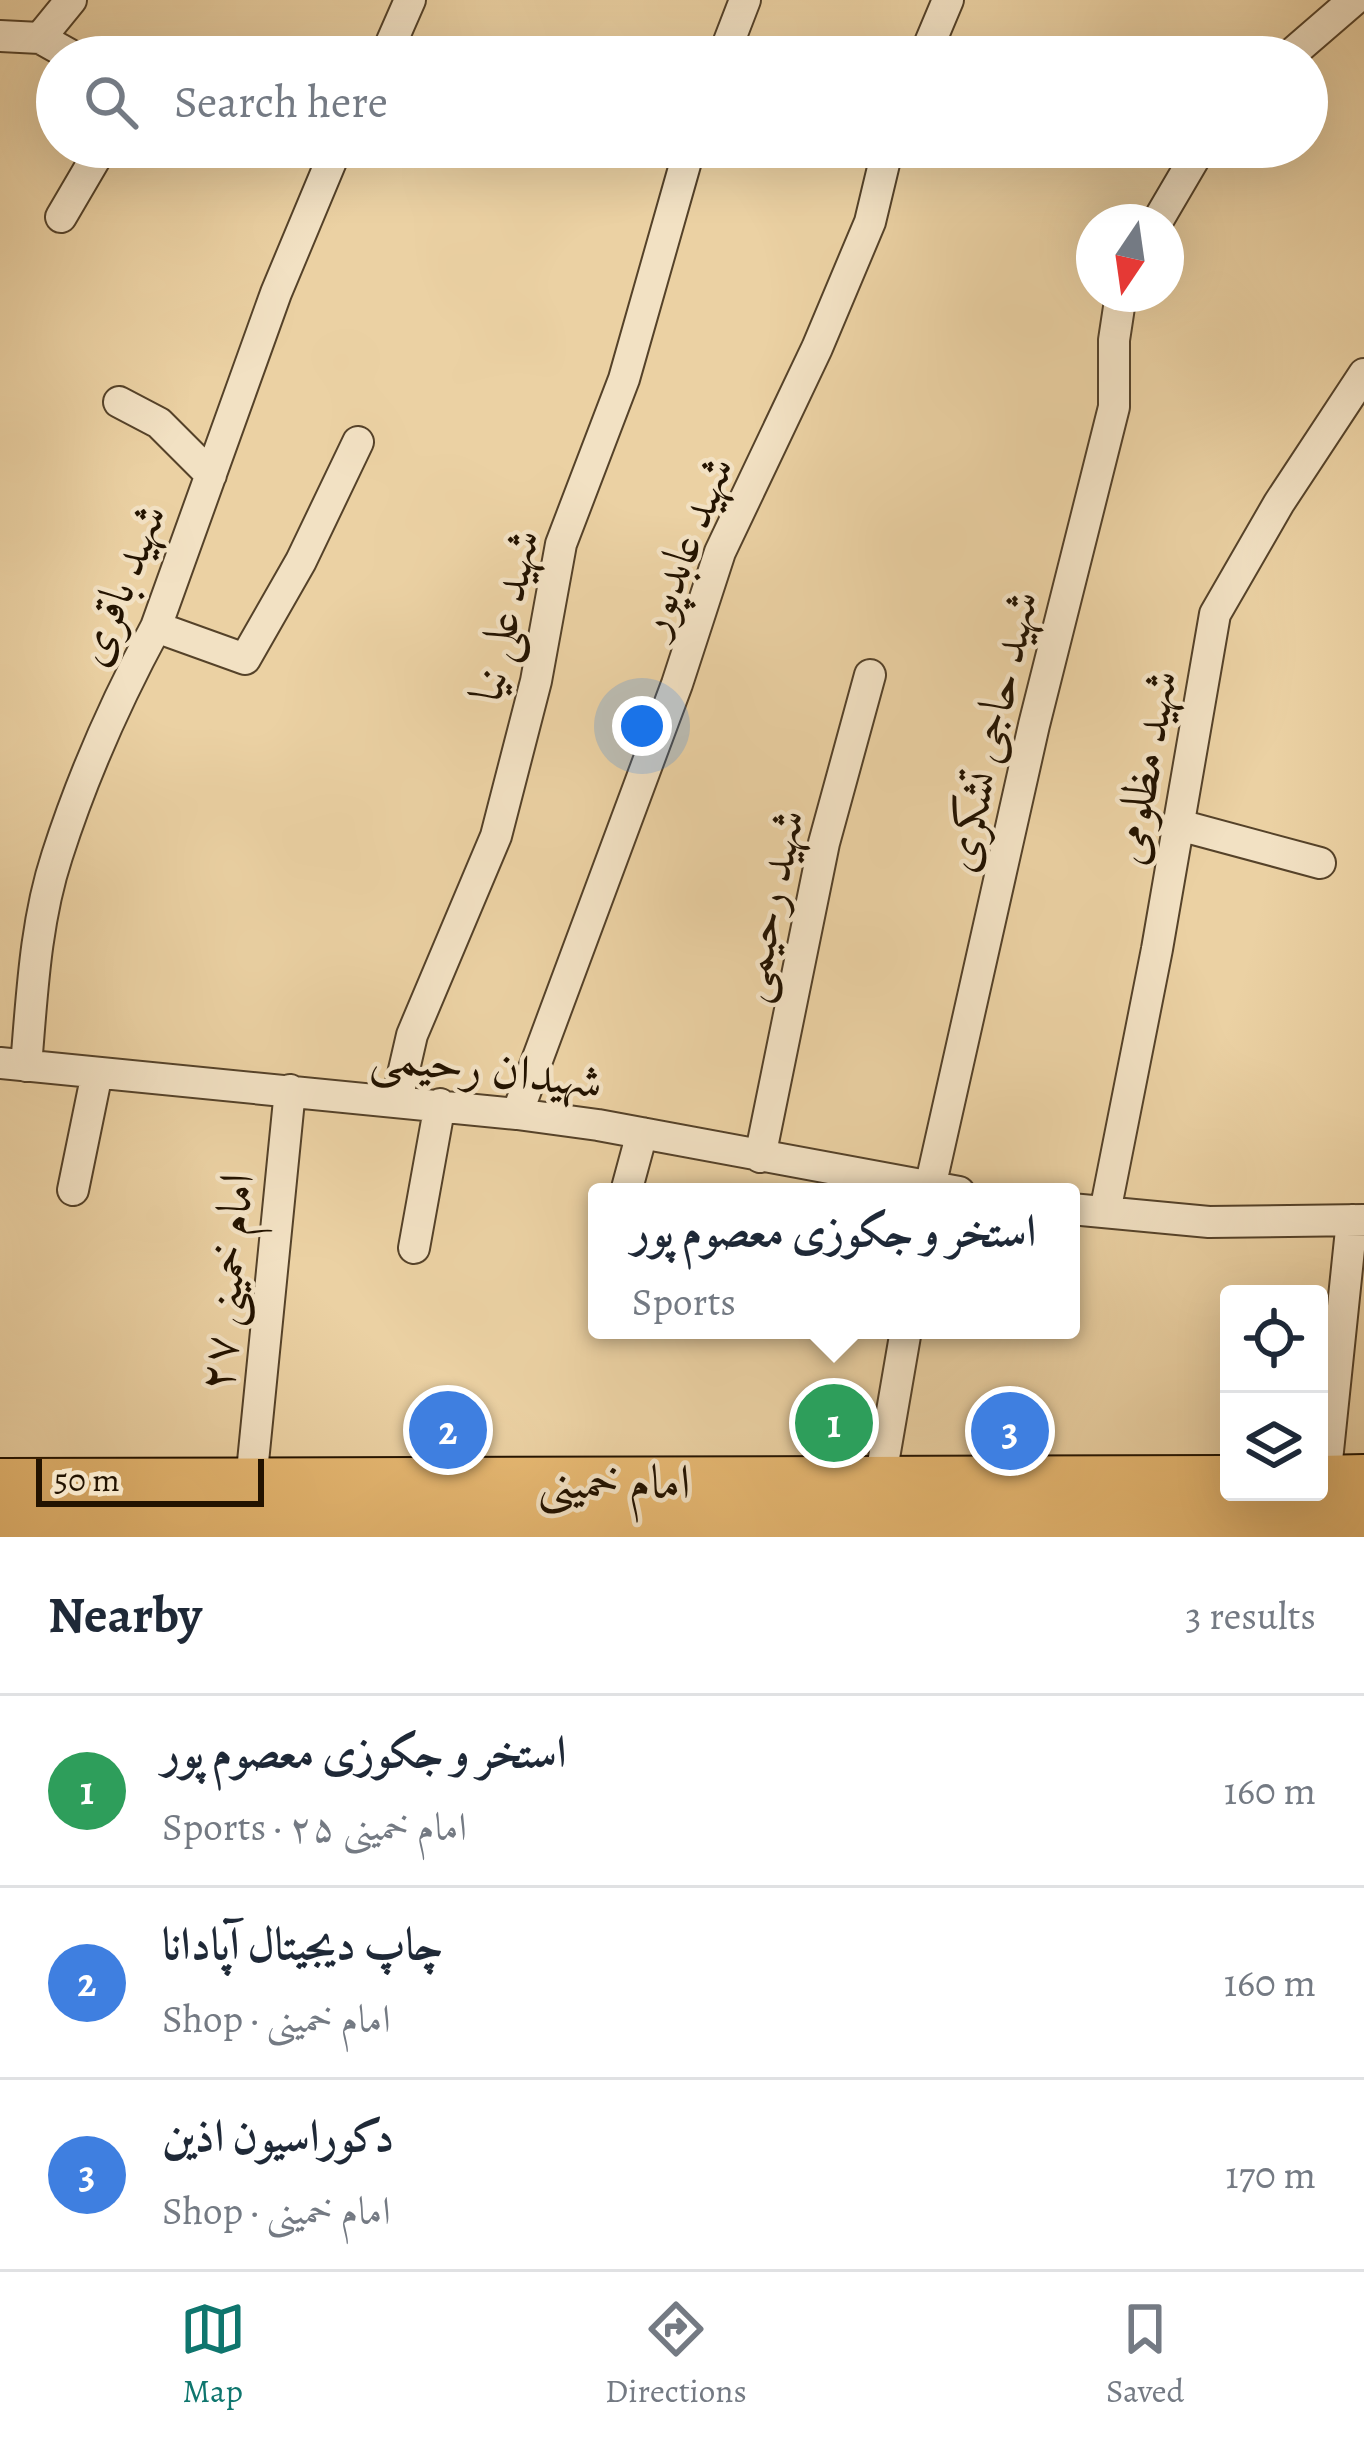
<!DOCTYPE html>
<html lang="en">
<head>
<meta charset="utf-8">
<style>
  body { margin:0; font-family:Alegreya,Amiri,serif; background:#f6f6f7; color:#1f2937 }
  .controls { position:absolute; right:36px; bottom:36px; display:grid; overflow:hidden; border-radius:12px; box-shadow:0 12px 48px #0002 }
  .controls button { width:108px; height:108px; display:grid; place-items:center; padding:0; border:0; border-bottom:3px solid #e0e1e3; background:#fff; color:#1f2937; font:60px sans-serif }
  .compass { position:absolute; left:1076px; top:204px; width:108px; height:108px; border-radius:50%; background:#fff; box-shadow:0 12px 48px #0002; rotate:193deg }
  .scale { position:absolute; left:36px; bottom:30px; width:228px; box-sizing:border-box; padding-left:12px; border:6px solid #231300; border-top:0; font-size:33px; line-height:42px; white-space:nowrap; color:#231300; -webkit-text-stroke:9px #f2e1c3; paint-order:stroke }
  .you { position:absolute; left:642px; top:726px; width:42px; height:42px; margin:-30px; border:9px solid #fff; border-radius:50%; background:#1a73e8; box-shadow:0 0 0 18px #1a73e833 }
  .badge { display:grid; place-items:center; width:78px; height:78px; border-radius:50%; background:#0f766e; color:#fff; font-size:39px; font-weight:700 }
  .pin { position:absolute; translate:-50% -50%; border:6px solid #fff; box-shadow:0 3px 12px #0006 }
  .popup { position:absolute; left:588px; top:1183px; width:492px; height:156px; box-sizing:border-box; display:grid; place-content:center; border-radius:12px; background:#fff; filter:drop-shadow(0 3px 9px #0005); font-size:39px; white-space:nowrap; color:#747a83 }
  .popup b { font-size:45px; color:#1f2937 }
  .popup::after { content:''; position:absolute; left:50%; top:100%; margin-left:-24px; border:24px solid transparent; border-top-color:#fff }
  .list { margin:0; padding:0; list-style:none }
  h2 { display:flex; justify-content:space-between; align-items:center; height:156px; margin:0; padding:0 48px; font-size:51px }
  h2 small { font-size:39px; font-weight:400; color:#747a83 }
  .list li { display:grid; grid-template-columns:78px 1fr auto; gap:36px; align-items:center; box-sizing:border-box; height:192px; padding:0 48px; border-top:3px solid #e0e1e3 }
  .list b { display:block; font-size:45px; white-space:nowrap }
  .list p { margin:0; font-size:39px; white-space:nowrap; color:#747a83 }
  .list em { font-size:39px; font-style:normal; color:#747a83 }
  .icon { flex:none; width:66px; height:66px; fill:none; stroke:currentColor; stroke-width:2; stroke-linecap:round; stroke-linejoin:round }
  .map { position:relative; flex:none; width:1364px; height:1537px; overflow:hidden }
  .search { position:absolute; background:#fff; box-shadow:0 12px 48px #0002; left:36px; right:36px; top:36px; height:132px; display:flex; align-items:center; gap:30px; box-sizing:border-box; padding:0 42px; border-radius:66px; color:#747a83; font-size:45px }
  .sheet { height:732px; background:#fff }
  nav { display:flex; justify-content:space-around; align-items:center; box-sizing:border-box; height:168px; border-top:3px solid #e0e1e3; background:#fff; font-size:33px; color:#747a83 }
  nav a { display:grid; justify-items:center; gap:6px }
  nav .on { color:#0f766e }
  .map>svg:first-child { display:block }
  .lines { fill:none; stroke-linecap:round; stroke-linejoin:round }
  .minor-casing { stroke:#554229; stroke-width:34 }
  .primary-casing { stroke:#231300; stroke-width:52 }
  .minor { stroke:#f2e1c3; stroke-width:30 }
  .primary { stroke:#e6b872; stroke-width:48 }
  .labels { text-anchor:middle; stroke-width:9; stroke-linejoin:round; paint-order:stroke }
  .street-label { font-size:48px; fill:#231300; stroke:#f2e1c3 }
</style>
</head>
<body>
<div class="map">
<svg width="1364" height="1537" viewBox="0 0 1364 1537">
  <rect width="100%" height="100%" fill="#ebd1a3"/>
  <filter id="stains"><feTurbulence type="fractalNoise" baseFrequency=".00167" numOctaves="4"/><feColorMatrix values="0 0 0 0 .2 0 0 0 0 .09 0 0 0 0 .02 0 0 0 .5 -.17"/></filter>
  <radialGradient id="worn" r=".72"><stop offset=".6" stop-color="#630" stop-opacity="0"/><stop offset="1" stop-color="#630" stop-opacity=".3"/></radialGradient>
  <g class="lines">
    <g class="minor-casing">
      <path id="minor" d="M0 36 40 38 71 0
        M40 38 74 57
        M385 57 410 0
        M723 57 745 0
        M924 57 948 0
        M1288 57 1354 0
        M61 217 102 147
        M1157 222 1201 147
        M119 402 159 423 211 475
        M156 627 245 659 301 561 358 442
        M1179 825 1320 863
        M0 1063 517 1114 598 1125 959 1192
        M26 1066C32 996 35 923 57 856 82 778 117 699 156 627L276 293 337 147
        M397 1100 412 1035 496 836 536 681 561 544 624 379 690 147
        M517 1114 677 684 720 552 817 348 870 222 888 147
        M760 1157 824 843 870 675
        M73 1190 97 1073
        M626 1192 642 1133
        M929 1192 1034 725 1114 407V340L1121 294
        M1071 1209 1209 1222 1364 1220
        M1105 1212 1157 949 1215 614 1279 503 1364 374
        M414 1248 440 1104
        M1325 1480 1352 1220
        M880 1481 906 1330
        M251 1482 290 1090"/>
    </g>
    <g class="primary-casing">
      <path id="primary" d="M1319 1480 1364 1479
        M0 1483 1229 1480
        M0 1523 1364 1520"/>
    </g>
    <use href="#minor" class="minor"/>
    <use href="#primary" class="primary"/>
  </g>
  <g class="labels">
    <g class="street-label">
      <text transform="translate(683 545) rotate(-68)" y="17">شهید عابدپور</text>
      <text transform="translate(119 584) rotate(-68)" y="17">شهید باقری</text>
      <text transform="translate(503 615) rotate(-77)" y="17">شهید علی نیا</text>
      <text transform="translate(989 731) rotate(-77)" y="17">شهید حاجی تشکری</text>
      <text transform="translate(1143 767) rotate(-80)" y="17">شهید مظلومی</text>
      <text transform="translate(767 905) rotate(-78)" y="17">شهید رحیمی</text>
      <text transform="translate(487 1067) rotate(7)" y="17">شهیدان رحیمی</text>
      <text transform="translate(225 1282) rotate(-84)" y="17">امام خمینی ۲۷</text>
      <text x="614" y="1498">امام خمینی</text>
    </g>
  </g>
  <rect width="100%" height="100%" filter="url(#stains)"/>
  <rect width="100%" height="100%" fill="url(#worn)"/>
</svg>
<div class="controls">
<button><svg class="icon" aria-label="locate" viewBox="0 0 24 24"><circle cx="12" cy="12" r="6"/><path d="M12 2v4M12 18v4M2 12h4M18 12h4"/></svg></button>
<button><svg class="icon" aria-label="layers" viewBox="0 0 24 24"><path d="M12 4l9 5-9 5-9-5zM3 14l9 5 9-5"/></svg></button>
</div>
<svg class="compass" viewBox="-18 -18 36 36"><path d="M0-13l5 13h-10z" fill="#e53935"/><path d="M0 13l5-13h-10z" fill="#747a83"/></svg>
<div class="scale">50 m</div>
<div class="you"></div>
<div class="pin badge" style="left:834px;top:1423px;background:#2e9e5b">1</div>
<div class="popup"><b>استخر و جکوزی معصوم پور</b>Sports</div>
<div class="pin badge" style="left:448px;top:1430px;background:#3f7fe0">2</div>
<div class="pin badge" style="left:1010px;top:1431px;background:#3f7fe0">3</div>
<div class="search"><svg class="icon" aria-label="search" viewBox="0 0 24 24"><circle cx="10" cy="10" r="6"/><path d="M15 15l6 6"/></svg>Search here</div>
</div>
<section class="sheet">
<h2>Nearby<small>3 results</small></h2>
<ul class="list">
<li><span class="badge" style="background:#2e9e5b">1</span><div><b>استخر و جکوزی معصوم پور</b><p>Sports · امام خمینی ۲۵</p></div><em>160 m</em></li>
<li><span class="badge" style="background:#3f7fe0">2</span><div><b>چاپ دیجیتال آپادانا</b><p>Shop · امام خمینی</p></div><em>160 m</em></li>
<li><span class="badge" style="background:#3f7fe0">3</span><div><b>دکوراسیون اذین</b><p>Shop · امام خمینی</p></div><em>170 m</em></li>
</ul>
</section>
<nav>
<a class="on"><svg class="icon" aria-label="map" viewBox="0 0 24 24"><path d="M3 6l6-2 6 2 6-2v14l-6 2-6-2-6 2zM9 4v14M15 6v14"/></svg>Map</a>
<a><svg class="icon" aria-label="directions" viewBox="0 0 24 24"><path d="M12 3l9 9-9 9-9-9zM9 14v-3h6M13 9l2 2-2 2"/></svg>Directions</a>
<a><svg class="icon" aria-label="saved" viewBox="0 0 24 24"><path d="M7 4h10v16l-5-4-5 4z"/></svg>Saved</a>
</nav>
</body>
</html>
